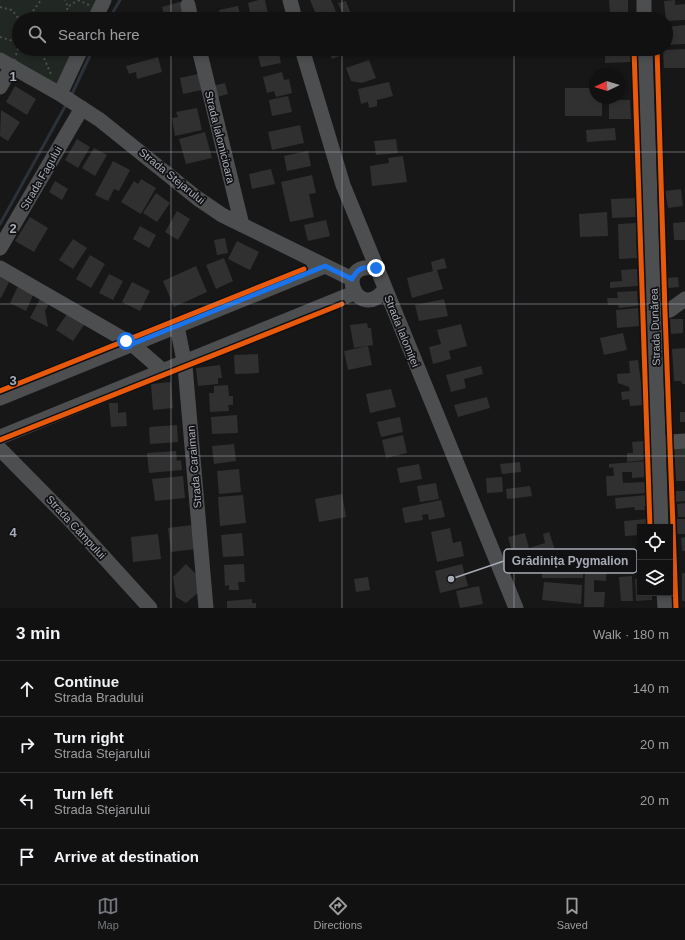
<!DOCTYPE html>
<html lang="en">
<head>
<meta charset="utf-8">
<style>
  body { margin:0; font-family:Helvetica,sans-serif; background:#1e1f1f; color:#f1f3f6 }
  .controls { position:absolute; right:12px; bottom:12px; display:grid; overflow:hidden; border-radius:0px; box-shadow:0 2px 6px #0003 }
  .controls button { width:36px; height:36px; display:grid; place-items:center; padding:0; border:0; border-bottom:1px solid #303131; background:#111; color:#f1f3f6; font:20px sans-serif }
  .compass { position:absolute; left:589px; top:68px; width:36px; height:36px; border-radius:50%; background:#111; box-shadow:0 2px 6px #0003; rotate:266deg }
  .stop { position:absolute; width:12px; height:12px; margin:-9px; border:3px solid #1a73e8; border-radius:50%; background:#fff }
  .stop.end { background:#1a73e8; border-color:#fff; box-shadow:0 1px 4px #0008 }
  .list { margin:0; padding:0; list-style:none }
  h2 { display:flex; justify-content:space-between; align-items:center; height:52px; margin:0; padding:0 16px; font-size:17px }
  h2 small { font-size:13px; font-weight:400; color:#9c9d9f }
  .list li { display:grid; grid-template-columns:26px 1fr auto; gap:12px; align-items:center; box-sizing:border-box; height:56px; padding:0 16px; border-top:1px solid #303131 }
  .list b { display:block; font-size:15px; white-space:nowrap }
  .list p { margin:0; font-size:13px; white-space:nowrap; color:#9c9d9f }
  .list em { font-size:13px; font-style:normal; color:#9c9d9f }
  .icon { flex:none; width:22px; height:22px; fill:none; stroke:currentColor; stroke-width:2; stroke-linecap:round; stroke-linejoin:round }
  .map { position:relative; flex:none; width:685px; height:608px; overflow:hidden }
  .search { position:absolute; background:#111; box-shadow:0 2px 6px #0003; left:12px; right:12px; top:12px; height:44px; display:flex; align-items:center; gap:10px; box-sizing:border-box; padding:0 14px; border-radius:22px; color:#9c9d9f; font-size:15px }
  .sheet { height:276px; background:#111 }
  nav { display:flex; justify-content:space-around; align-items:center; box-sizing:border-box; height:56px; border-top:1px solid #303131; background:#111; font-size:11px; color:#9c9d9f }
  nav a { display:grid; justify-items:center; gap:2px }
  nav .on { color:#75787f }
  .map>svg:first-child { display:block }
  .green { fill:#212722 }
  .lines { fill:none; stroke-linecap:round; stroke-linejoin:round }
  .stream { stroke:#2c323a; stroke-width:3 }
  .building { fill:#303031 }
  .path { stroke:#4e4e51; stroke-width:2; stroke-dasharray:2 3; stroke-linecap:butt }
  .minor { stroke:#4d4e50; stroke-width:15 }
  .cycleway-casing { stroke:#111113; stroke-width:8 }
  .cycleway { stroke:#e8590c; stroke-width:5 }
  .route { stroke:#1a73e8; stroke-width:5 }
  .grid { fill:none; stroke:#a8acb7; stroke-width:1; stroke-opacity:0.55 }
  .labels { text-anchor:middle; stroke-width:3.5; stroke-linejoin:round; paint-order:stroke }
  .street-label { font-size:11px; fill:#a8acb7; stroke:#111113 }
  .grid-label { font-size:13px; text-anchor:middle; font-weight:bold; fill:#a8acb7; stroke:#111113; stroke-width:3.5; stroke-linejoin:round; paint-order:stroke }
  .leader { fill:none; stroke:#a8acb7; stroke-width:1.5 }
  .callout-dot { fill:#a8acb7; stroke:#111113; stroke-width:1.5 }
  .callout { fill:#111113; stroke:#a8acb7; stroke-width:1.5 }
  .callout-label { font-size:12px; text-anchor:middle; font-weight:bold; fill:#a8acb7 }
</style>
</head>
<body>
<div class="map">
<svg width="685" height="608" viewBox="0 0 685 608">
  <rect width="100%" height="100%" fill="#171717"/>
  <path class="green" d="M0 0H108L100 19H19V49H86L67 93 0 57Z"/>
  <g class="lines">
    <path class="stream" d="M109 19 120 0
      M71 96 93 49
      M0 224 67 103"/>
  </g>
  <path class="building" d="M259 0H265L268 14 251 18 248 3Z
    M310 0H331L339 19H318Z
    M609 0H628V13L610 14Z
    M675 0V5L685 4V20L666 21 664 1Z
    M183 1 188 19H165L162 7Z
    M346 1 353 19H345L338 3Z
    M238 6 241 18 221 19 219 10Z
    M685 25V44L666 45V27Z
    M264 49H278L281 63 261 67 257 51Z
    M328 49H359L332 59Z
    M605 49H631V62L605 63Z
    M685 49V68H664L663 50Z
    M158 57 162 72 137 79 136 72 129 74 126 66Z
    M369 60 376 78 362 83 351 81 346 68Z
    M282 72 284 80 289 79 292 93 276 97 274 91 267 93 263 77Z
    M198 74 202 90 183 94 180 78Z
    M389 82 393 96 377 100V106L369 108 368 102 361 104 358 89Z
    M225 83 228 94 214 98 212 86Z
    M15 86 36 99 27 115 6 102Z
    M565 88H595V98H602V116H565Z
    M288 96 292 112 272 116 269 100Z
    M609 100H630L631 119H609Z
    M197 108 202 130 175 136 172 118 178 117 176 112Z
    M1 110 20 122 8 141 0 136Z
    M300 125 304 143 272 150 268 132Z
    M615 128 616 140 587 142 586 130Z
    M205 132 212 158 186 164 179 139Z
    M77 139 90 147 78 168 65 160Z
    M396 139 398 153 376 155 374 141Z
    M94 148 107 155 95 176 82 168Z
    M308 151 311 166 287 171 284 156Z
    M403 156 407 182 372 186 370 166 389 163 388 158Z
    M113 161 130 170 119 191 114 189 108 201 95 195Z
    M271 169 275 184 252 189 249 174Z
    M312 175 316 193 309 194 314 217 290 222 281 182Z
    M141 179 156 188 141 214 121 202 134 181 138 184Z
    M55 181 68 189 62 200 49 192Z
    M681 189 683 206 668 208 665 191Z
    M156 193 170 203 157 222 143 213Z
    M635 198 636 217 612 218 611 199Z
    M177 211 190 219 178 240 165 232Z
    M607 212 608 236 580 237 579 214Z
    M30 217 48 228 34 252 15 241Z
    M326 220 330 236 308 241 304 225Z
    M685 222V240H674L673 223Z
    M636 223 637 258 619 259 618 224Z
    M140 226 156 235 149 248 133 239Z
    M225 238 228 253 217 255 214 240Z
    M73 239 87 248 73 269 59 260Z
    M237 241 259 252 250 270 228 259Z
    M90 255 105 264 91 288 76 279Z
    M224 258 233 281 216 289 206 265Z
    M444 258 447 268 437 270 443 289 412 298 407 278 433 271 431 262Z
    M196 266 207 292 174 307 163 281Z
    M637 269 638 286 610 288V282L622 281 621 270Z
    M109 274 123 281 113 300 99 293Z
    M0 277 9 282 1 298 0 297Z
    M678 277 679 287 668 288 667 278Z
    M132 282 150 291 140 311 122 302Z
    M18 286 34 293 26 311 10 303Z
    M637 291 638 306 619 308 618 305H608L607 298H618L617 292Z
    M41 297 50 302 45 311 48 327 30 318Z
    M444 299 448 316 419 321 415 305Z
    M638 308 639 326 617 328 616 310Z
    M67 314 84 325 73 341 56 330Z
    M670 319H683V333L671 334Z
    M367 323 368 328H371L373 345 354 348 350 325Z
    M461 324 467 346 449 351 451 359 433 364 429 347 441 344 437 330Z
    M623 333 627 350 604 355 600 338Z
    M368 346 372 365 348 370 344 351Z
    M685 348V384H682L681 381H674L672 349Z
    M258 354 259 373 235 374 234 355Z
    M638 360 644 405 630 406 629 399 622 400 621 392 630 391 629 387 618 383 617 374 630 373 629 361Z
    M220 365 222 378H218V384L198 386 196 368Z
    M481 366 483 374 464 379 466 388 451 392 446 375Z
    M171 382 173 408 153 410 151 384Z
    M228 385 229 396H233V405H228L229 411 210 412 209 393H214V386Z
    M391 389 396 407 370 413 366 394Z
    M487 397 490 408 458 417 454 405Z
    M109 403H118V413L126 412 127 426 111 427Z
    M680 412H685V422H680Z
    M237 415 238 433 212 434 211 417Z
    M400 417 403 432 381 437 377 422Z
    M177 425 178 442 150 444 149 427Z
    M403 435 407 453 386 458 382 440Z
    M644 441 645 460 627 462V453H633L632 442Z
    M234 444 236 461 214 464 212 446Z
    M685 445V481H676L674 446Z
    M176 451 177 461 181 460 182 470 149 473 147 453Z
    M646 461 647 477 632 478V472H622L623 483 646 482 647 493 607 496 606 476H614L613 467 609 468V464Z
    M520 462 521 472 502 474 500 464Z
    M419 464 422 479 400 483 397 468Z
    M239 469 241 492 219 494 217 471Z
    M183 476 185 498 155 501 152 479Z
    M502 477 503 492 487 493 486 478Z
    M436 483 439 499 420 502 417 486Z
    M530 486 532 496 507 499 506 489Z
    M676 491H685V501L676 502Z
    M342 494 346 517 319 522 315 499Z
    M243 495 246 523 220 526 218 497Z
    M647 495 648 506H644L645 510H635L634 507 616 509 615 498Z
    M441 500 445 517 429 520 428 514 422 515 423 520 405 523 402 508Z
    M685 503V517H678L677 504Z
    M647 519 648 527H640V535L625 536 624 521Z
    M677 519H685V534H677Z
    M192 525 195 549 171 552 168 528Z
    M450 528 453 543 461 541 464 556 437 562 431 532Z
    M549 532 555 550 515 562 508 537 525 533 529 548 545 543 543 534Z
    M242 533 244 556 223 557 221 535Z
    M158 534 161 559 133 562 131 537Z
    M685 537V551H682L681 538Z
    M640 550V573H632V569L624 570 623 554H629V551Z
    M583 560V578H542V561Z
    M186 564 197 575 199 592 186 603 176 597 173 577Z
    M244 564 245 582H238L239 590H229V585L225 586 224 565Z
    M462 564 468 586 440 593 435 571Z
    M585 567H607L606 581 594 580V592H605L604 607H584Z
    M682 573H685V601H682Z
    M632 576 633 601H621L619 577Z
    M368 577 370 590 356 592 354 579Z
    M635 579H640V593H652V600L636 601Z
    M544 582 582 585 581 604 542 600Z
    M479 586 483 604 460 608 456 591Z
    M252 599V603H256V608H227V601Z"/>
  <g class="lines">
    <path class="path" d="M78 0 89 5
      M69 6 78 0
      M0 7 12 10 19 19
      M27 19 41 0
      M63 19 68 7 65 0
      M0 37 19 43
      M40 49 51 74
      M16 55 19 46"/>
    <path class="minor" d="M290 0 295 19
      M644 0V19
      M188 5 191 19
      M95 19 104 0
      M199 49 242 225
      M302 49 343 185 516 608
      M645 49 661 527
      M0 60 60 94 100 120 197 198 222 215 352 279
      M0 87 12 66
      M60 94 81 49
      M0 248 82 108
      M0 268 132 344 163 371
      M376 268C331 261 359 325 385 289
      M653 316 670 310 685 299
      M177 326 185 366 206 608
      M0 398 325 266
      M0 437 354 293
      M658 443 685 441
      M0 449 71 521 150 608
      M664 593 665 608"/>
    <g class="cycleway-casing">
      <path id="cycleway" d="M634 49 650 527
        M657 49 665 312 676 608
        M0 391 304 269
        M0 440 342 304"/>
    </g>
    <use href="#cycleway" class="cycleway"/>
  </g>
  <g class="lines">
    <path class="route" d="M126 341 132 344 325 266 352 279C358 268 363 266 376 268"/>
  </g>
  <path class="grid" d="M171 0V19M342 0V19M514 0V19M171 49V608M342 49V608M514 49V608M0 152H685M0 304H685M0 456H685"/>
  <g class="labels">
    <g class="street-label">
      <text transform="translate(220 137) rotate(76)" y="4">Strada Ialomicioara</text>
      <text transform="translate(172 176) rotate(39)" y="4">Strada Stejarului</text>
      <text transform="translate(41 178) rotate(-60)" y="4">Strada Fagului</text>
      <text transform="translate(655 327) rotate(-92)" y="4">Strada Dunărea</text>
      <text transform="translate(402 331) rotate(68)" y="4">Strada Ialomiței</text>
      <text transform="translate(194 467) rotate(-95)" y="4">Strada Caraiman</text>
      <text transform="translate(76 527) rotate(47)" y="4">Strada Câmpului</text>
    </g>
  </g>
  <g class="grid-label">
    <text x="13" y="81">1</text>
    <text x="13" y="233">2</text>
    <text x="13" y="385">3</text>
    <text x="13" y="537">4</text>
  </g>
  <path class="leader" d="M451 579L504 561"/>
  <circle class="callout-dot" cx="451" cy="579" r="4"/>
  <rect class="callout" x="504" y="549" width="133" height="24" rx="4"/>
  <g class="callout-label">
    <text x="570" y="565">Grădinița Pygmalion</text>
  </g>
</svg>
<div class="controls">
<button><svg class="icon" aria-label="locate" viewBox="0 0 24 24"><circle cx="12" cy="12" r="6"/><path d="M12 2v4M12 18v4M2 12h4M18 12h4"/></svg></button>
<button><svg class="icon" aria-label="layers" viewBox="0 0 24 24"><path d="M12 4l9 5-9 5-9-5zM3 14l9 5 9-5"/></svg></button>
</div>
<svg class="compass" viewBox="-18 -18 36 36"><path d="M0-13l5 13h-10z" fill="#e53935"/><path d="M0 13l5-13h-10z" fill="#9c9d9f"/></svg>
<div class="stop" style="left:126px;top:341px"></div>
<div class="stop end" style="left:376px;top:268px"></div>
<div class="search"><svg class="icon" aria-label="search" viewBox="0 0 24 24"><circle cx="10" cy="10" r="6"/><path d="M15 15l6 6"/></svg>Search here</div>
</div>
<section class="sheet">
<h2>3 min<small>Walk · 180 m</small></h2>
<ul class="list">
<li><svg class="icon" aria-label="ahead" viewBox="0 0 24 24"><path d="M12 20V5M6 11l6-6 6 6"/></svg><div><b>Continue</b><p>Strada Bradului</p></div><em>140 m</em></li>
<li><svg class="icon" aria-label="right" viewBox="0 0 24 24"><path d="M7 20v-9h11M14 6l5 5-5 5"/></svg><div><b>Turn right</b><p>Strada Stejarului</p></div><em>20 m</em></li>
<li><svg class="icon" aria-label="left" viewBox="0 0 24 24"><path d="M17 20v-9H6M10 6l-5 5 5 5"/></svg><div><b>Turn left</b><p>Strada Stejarului</p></div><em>20 m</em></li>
<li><svg class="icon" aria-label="arrive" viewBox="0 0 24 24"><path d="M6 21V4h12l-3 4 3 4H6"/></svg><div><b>Arrive at destination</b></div></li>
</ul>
</section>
<nav>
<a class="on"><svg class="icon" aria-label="map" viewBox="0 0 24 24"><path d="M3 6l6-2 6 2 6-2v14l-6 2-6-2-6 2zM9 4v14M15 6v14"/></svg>Map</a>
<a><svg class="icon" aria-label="directions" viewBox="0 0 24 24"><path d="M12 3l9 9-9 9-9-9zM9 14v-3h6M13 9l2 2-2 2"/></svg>Directions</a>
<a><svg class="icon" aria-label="saved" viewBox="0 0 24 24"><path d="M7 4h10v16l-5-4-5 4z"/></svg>Saved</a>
</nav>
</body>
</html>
